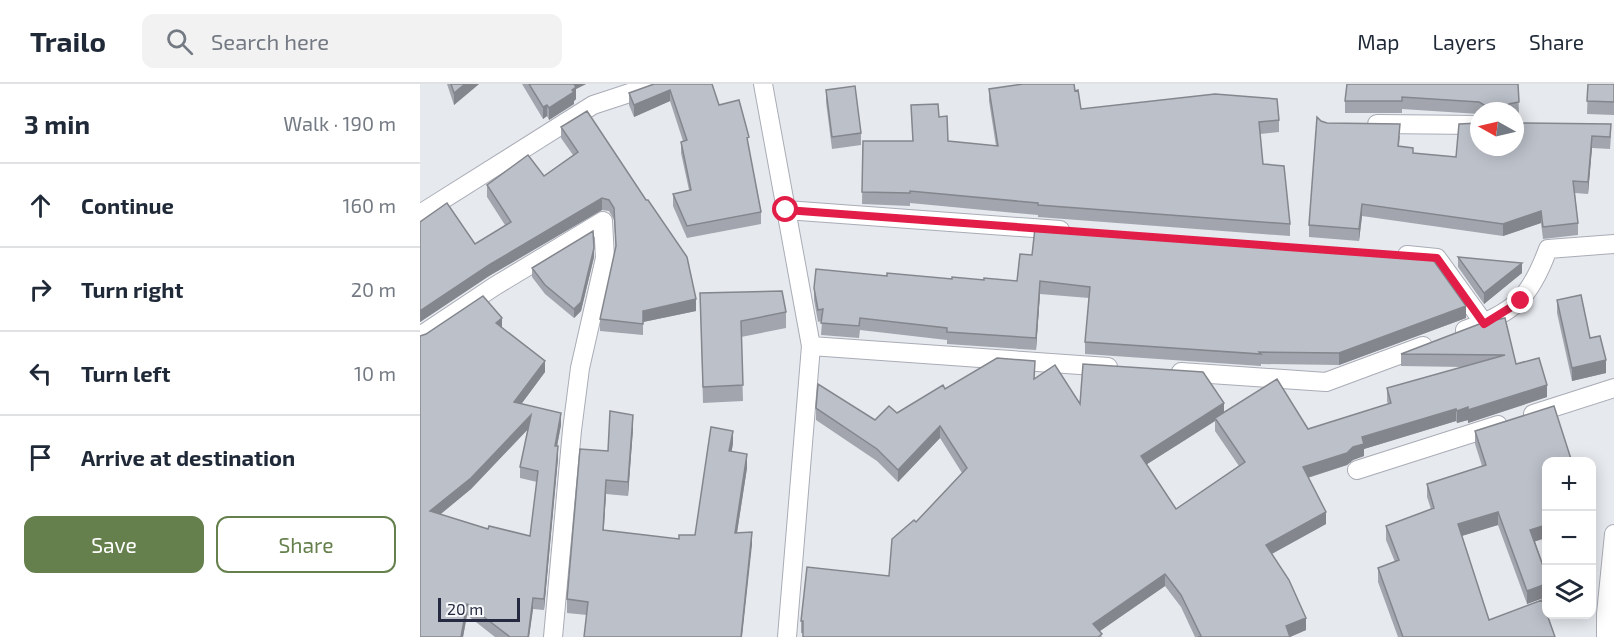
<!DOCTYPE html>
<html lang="en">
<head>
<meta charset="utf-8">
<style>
  body { margin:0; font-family:"Exo 2",sans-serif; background:#f2f2f3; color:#1f2937 }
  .controls { position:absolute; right:18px; bottom:18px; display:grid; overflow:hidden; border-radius:12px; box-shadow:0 3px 15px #0003 }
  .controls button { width:54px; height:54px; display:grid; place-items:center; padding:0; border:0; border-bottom:2px solid #e0e1e3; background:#fff; color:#1f2937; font:30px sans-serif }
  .compass { position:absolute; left:1050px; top:18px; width:54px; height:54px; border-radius:50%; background:#fff; box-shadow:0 3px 15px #0003; rotate:278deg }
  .scale { position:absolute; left:18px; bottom:15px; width:82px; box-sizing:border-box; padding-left:6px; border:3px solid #262a40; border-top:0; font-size:16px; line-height:21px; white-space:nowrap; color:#262a40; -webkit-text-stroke:4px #f7f9fb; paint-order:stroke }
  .stop { position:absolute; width:18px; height:18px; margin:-14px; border:4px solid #e11d48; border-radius:50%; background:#fff }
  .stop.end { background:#e11d48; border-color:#fff; box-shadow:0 2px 6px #0008 }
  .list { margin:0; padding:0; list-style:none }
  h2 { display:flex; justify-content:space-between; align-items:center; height:78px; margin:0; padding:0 24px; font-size:26px }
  h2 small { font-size:20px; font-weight:400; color:#747a83 }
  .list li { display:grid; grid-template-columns:39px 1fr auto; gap:18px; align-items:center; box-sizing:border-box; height:84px; padding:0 24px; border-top:2px solid #e0e1e3 }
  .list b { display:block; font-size:22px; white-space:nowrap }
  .list em { font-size:20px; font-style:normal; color:#747a83 }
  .actions { display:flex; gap:12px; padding:18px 24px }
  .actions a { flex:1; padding:14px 0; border:2px solid #65804d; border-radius:12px; text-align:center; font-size:21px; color:#65804d }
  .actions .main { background:#65804d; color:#fff }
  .icon { flex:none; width:33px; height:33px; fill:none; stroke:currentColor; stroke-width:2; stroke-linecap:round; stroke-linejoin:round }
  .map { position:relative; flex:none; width:1194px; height:553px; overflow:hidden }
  header { display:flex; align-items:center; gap:36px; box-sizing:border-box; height:84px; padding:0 30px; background:#fff; border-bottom:2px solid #e0e1e3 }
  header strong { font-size:28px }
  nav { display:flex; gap:33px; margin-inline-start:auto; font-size:21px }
  .search { width:420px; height:54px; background:#f2f2f3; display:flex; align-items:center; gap:15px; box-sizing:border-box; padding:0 21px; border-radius:12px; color:#747a83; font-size:22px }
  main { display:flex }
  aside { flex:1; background:#fff }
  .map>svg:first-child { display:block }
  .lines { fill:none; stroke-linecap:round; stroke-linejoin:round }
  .minor-casing { stroke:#a9acb6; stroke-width:20 }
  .minor { stroke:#fff; stroke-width:18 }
  .wall { fill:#a2a5ad; fill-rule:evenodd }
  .shaded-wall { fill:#84868d }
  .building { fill:#bcc0c9; stroke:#84868d; stroke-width:1.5; fill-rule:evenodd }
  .route { stroke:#e11d48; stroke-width:8 }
</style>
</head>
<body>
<header>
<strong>Trailo</strong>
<div class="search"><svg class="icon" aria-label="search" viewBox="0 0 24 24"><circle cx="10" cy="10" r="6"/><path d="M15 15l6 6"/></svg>Search here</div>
<nav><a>Map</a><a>Layers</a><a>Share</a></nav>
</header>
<main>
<aside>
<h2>3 min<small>Walk · 190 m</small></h2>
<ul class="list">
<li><svg class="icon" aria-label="ahead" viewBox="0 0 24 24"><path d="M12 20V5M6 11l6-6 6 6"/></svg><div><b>Continue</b></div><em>160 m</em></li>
<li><svg class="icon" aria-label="right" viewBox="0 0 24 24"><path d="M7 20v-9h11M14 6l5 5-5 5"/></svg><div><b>Turn right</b></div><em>20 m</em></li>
<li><svg class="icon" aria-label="left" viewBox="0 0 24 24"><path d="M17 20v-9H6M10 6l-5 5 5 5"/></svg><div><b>Turn left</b></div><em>10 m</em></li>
<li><svg class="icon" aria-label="arrive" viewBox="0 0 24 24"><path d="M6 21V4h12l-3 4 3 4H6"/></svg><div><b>Arrive at destination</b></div></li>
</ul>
<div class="actions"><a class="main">Save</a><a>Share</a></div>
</aside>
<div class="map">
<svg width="1194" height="553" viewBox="0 0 1194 553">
  <rect width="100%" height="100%" fill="#e6e9ee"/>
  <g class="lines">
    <g class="minor-casing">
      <path id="minor" d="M343 0 391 262 367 553
        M957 40 1059 41
        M366 126 640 146
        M0 130 173 21 237 0
        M987 171 1017 174 1064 239
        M1045 246C1094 229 1110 214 1128 165L1194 160
        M0 252 75 202 183 137 185 174 160 284 152 346 133 553
        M391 262 688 283
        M761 288 906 298 1003 262
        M1113 330 1194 304
        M937 386 1078 341
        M1186 553V530L1194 450"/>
    </g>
    <use href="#minor" class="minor"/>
  </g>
  <path class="wall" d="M27 0H59L34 21Z
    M102 0H166L156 5V15L154 17V20L129 36 127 32 123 35Z
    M234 0 299 21 329 64 341 128V140L267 154 253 122V110L269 106 261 69V58L263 57 250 17 214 33 209 21V9Z
    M1098 0 1099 30H1095V27H1059V30L982 25V29H925V17Z
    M1168 0H1194V31L1167 30Z
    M569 5 655 7 661 25 859 36V48L840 50 843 80 870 140V152L618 133V131L490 119V122L442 120 443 57H493L491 21 519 33 528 57 576 62 569 17Z
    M406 6 441 49V61L412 65 406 18Z
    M901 37 907 39 980 52 979 62 993 69 1036 73 1095 39 1191 52 1190 65 1172 64 1168 110 1155 109 1158 139V151L1123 155 1121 139 1083 152 942 132 939 157 889 153V141Z
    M141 43 276 227 223 238V251L180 247V235L196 165 194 136 189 127 182 126 69 192 0 238V138L55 160 85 141 67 113V101L124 92 153 71 141 54Z
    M600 170 1046 234 919 281 841 280V282L665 270V258L669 214 620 210 616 266 527 260V256L440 246 439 254 401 251 402 237 398 238 394 216V204L467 192 597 197Z
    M174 173 161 227 154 234 125 210 112 193V184Z
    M1038 173 1102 189 1064 220 1038 183Z
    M280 209 366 228V244L321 253 323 317 283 319Z
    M1137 216 1170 254 1186 289 1152 297 1137 229Z
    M1062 239 1096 280 1127 313 1048 339V336L1037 339 1036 337 944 365V372L933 376 927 381 888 394 906 440 852 470 886 546 870 553H775L761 523 745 502 679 547 682 553 381 549V537L469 492 496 438 542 389 520 354 478 398 457 377 396 336V324L455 336 477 329 525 305 614 295 660 320 804 329 888 345 968 320 967 317V304L1043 283 981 282V270ZM795 337V347L819 382 756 425 727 380Z
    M82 244 125 288 101 320 141 341 137 362 138 374 124 526 113 525 109 553H75L47 531 43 553H0V252ZM108 345 100 383V394L117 398 110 452 68 445 20 430 51 405Z
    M213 345 208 412 186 410 183 446 259 455 275 451 313 360 311 368 327 384 317 448 332 461 167 531 147 529V515L188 367Z
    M1055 347 1115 457 1126 490V513L1107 520 1078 441 1042 452 1069 536 1135 553H978L958 498V484L975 478 966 456V442L1011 425 1007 413V400L1062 382 1055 360Z"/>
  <path class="shaded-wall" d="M45 0H59L34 21V9Z
    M152 0H166L156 5V15L154 17V20L129 36V24Z
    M250 6V17L214 33V21Z
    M1089 20V27H1085Z
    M127 21V32L123 35V23Z
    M1172 52V64L1168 110V98Z
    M182 114V126L69 192 0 238V227L69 181Z
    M942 120V132L939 157V145Z
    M1121 127V139L1083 152V140Z
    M174 164V173L161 227 154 234V225Z
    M1102 179V189L1064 220V209Z
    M620 197V210L616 266V254Z
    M276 215V227L223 238V227Z
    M1046 222V234L919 281V269Z
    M82 234V245L76 239Z
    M1186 276V289L1152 297V284Z
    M125 277V288L94 330V318Z
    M1127 301V313L1048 339V326Z
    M804 319V331L795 334V337L721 384V372Z
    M1048 323V336L1037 339V327Z
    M1036 325V337L944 365V372L933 376 927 381 883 395V383L942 353Z
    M141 329V341L135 373V362Z
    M111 331V342L51 405 10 439V427Z
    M213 331V345L208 412V398Z
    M520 342V354L478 398V386Z
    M313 347V360L309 381V367Z
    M138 362V374L124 526V515Z
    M327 370V384L315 462V449Z
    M186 396V410L183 460V446Z
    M906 428V440L846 473V461Z
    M1078 428V441L1038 453V440Z
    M1126 441V454L1110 459V446Z
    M332 448V461L322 553H321Z
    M745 490V502L673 552V540Z
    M1126 500V513L1107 520V507Z
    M113 514V525L109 553H108Z
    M47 520V531L43 553H41Z
    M886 534V546L870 553 866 542Z"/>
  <path class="building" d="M31 0H45L34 9Z
    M109 0H154L156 3 152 6 154 8 129 24 127 21 123 23Z
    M234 0H292L299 21 319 16 329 53 327 54 341 128 267 142 253 110 271 106 261 58 267 56 250 6 214 21 209 9Z
    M603 0H654L655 7 658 6 661 25 795 10 857 15 859 36 839 38 843 80 864 82 870 140 618 121V119L490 107V109L442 108 443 57H493L491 21 518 20 519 33 527 32 528 57 578 62 569 5Z
    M927 0H1098L1099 18 1089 20 1085 27H1070L1068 23 1059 18 982 13V17H925Z
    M1168 0H1194V18L1167 17Z
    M435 2 441 49 412 53 406 6Z
    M167 27 226 116H228L267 173 276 215 223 227V240L180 235 196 162 194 124 189 116 182 114 69 181 0 227V138L27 119 55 160 91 138 67 101 108 71 124 92 158 68 141 43Z
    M897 33 901 37 907 39 980 40 978 62 993 64V69L1036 73 1039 40 1059 39V63H1095V39L1191 40 1190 53 1172 52 1168 98 1153 97 1158 139 1123 143 1121 127 1083 140 942 120 939 145 889 141Z
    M615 144 1011 173 1046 222 919 269 839 268 841 270 665 258 670 203 620 197 616 254 527 248V244L440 234 439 242 401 239 403 225 398 226 394 204 396 185 467 192V189L532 195V193L564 196V194L597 197 600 170 612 171Z
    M173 147 174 164 161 218 154 225 125 201 112 184Z
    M1038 173 1102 179 1064 209Z
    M362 207 366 228 321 237 323 301 283 303 280 209Z
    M1161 211 1170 254 1180 252 1186 276 1152 284 1137 216Z
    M63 212 82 234 76 239 125 277 94 318 141 329 135 362H138L124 515 113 514 108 553H90L47 520 41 553H0V252L6 250ZM111 331 100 383 118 387 110 452 69 442 68 445 10 427 51 394Z
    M1085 234 1096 280 1119 274 1127 301 1048 326V323L1037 327 1036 325 942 353 944 360 933 363 927 369 883 383 906 428 846 461 869 496 886 534 866 542 870 553H778L781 552 761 511 745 490 673 540 682 550 678 553H383V537H381L387 483 469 492 472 455 494 436 496 438 547 384 520 342 478 386 457 365 396 324 398 300 455 336 469 322 477 329 523 301 525 305 577 274 615 277 614 295 635 281 660 320 663 280 783 288 804 319 721 372 756 425 825 378 795 334 857 295 888 345 971 319 967 304 1085 271 981 270 1062 239Z
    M1134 322 1151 375 1154 374 1155 378H1126V441L1110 446 1126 490V500L1107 507 1078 428 1038 440 1069 536 1122 516 1135 553H983L958 484 979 476 966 442 1014 424 1007 400 1066 381 1055 347Z
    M190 327 213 331 208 398 186 396 183 446 259 455V451H275L291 343 313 347 309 367 327 370 315 449 332 448 321 553H164L168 518 147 515 160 365 188 367Z"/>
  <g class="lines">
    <path class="route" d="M366 126 1017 174 1064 240 1101 217"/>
  </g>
</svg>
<div class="controls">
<button>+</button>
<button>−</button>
<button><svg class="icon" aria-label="layers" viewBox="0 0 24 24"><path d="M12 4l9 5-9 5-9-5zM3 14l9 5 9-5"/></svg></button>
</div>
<svg class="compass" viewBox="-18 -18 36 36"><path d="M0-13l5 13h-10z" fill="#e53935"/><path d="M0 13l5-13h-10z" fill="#747a83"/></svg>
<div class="scale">20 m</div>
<div class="stop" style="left:366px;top:126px"></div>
<div class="stop end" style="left:1101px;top:217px"></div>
</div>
</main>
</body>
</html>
